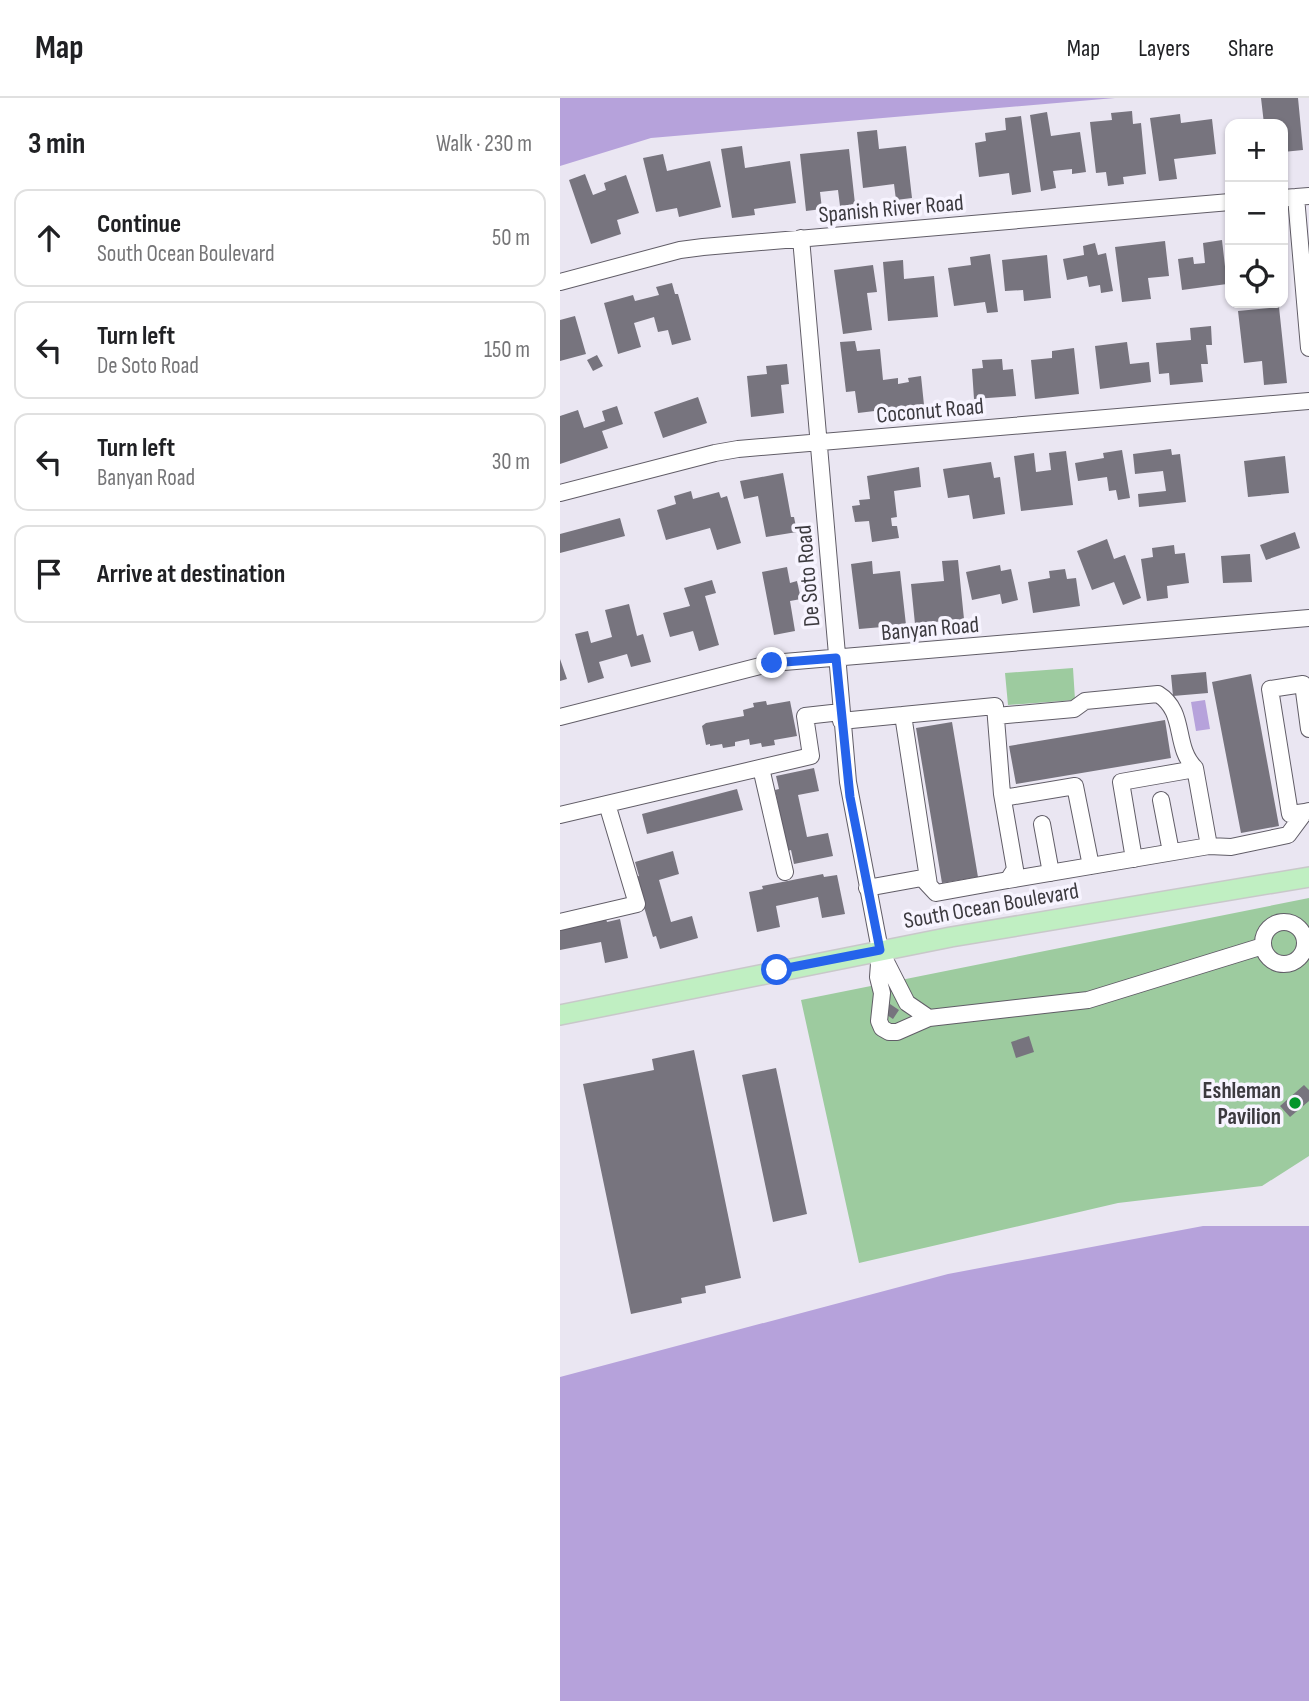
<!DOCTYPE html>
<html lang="en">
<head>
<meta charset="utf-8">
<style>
  body { margin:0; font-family:"Sofia Sans Condensed",sans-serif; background:#f6f6f6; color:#202124 }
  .controls { position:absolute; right:21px; top:21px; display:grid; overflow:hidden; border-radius:14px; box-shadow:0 2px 5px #0004 }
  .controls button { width:63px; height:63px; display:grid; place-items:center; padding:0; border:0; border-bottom:2px solid #e0e0e0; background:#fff; color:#202124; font:35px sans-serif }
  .stop { position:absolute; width:21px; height:21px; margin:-16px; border:5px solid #2563eb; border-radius:50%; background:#fff }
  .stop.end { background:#2563eb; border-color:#fff; box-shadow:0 2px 7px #0008 }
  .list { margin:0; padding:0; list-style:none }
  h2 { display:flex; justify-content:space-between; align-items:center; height:91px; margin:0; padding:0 28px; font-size:30px }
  h2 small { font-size:23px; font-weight:400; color:#757577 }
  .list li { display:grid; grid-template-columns:46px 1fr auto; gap:21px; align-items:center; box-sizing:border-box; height:98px; margin:0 14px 14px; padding:0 14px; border:2px solid #e0e0e0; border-radius:14px }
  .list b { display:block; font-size:26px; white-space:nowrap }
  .list p { margin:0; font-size:23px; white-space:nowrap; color:#757577 }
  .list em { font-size:23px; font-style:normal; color:#757577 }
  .icon { flex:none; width:38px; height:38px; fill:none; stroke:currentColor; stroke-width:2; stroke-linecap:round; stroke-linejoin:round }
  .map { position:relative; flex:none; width:749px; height:1603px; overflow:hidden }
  header { display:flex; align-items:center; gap:42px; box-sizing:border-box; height:98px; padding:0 35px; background:#fff; border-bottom:2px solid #e0e0e0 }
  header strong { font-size:33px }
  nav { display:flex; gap:38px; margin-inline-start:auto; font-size:24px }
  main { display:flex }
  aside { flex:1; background:#fff }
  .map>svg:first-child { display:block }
  .green { fill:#9dcb9f }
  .water { fill:#b6a2db }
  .building { fill:#77747e }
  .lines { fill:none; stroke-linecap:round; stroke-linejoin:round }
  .minor-casing { stroke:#615d67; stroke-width:18 }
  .major-casing { stroke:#c8c8c9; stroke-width:22 }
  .minor { stroke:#fff; stroke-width:16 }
  .major { stroke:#c0efc2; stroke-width:19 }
  .route { stroke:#2563eb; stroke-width:9 }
  .poi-dot { fill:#02952b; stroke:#f7f4ff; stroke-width:2.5 }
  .labels { text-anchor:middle; stroke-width:7; stroke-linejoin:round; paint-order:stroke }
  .street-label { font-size:23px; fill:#3c3a3f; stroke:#f7f4ff }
  .poi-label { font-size:23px; font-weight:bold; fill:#3c3a3f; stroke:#f7f4ff; text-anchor:end }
</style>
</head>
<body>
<header>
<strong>Map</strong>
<nav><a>Map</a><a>Layers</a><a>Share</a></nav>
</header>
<main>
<aside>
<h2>3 min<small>Walk · 230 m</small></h2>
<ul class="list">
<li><svg class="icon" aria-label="ahead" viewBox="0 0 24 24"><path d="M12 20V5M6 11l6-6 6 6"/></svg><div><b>Continue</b><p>South Ocean Boulevard</p></div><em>50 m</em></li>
<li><svg class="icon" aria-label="left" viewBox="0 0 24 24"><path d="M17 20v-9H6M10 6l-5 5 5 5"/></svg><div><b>Turn left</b><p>De Soto Road</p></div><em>150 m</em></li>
<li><svg class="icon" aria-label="left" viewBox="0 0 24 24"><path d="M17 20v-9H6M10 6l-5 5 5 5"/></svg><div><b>Turn left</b><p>Banyan Road</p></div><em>30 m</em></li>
<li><svg class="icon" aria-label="arrive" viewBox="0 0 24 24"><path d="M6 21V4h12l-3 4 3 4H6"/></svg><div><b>Arrive at destination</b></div></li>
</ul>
</aside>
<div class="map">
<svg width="749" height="1603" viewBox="0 0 749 1603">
  <rect width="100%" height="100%" fill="#eae6f2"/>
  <path class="green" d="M513 570 515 602 448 607 445 575Z
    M749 800V1058L702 1088 558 1105 299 1165 241 902Z"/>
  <path class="water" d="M0 0H555L91 40 0 68Z
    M645 602 650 631 636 633 631 604Z
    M643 1128H749V1603H0V1279L388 1176Z"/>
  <path class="building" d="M701 0H738L743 52 723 54V26H704Z
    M572 13 573 26 581 25 586 76 563 79 564 86 548 88 546 74 536 75 530 24 552 22 551 15Z
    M487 14 491 38 520 34 526 74 512 76V71L493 73 496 90 481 93 470 17Z
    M620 16 621 25 652 21 656 56 614 61 617 81 599 83 590 20Z
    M461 18 471 94 452 97 449 75 419 79 415 45 426 43 425 35 446 32 445 20Z
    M317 32 319 51 346 48 352 100 336 102 334 86 303 90 297 34Z
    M182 48 185 70 230 63 236 105 194 111 195 117 172 120 161 51Z
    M289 51 295 106 280 108 278 92 260 94 262 111 246 113 240 56Z
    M103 56 107 73 150 63 161 109 119 119 117 110 96 114 83 60Z
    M25 76 33 97 46 92 44 85 66 77 79 115 57 122 61 136 31 146 9 82Z
    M662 142 667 186 622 192 618 161 633 159 634 166 645 165 643 145Z
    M605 143 609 178 588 180 591 201 562 204 555 149Z
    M535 145 538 157 546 155 553 193 541 195 540 187 529 189 527 178 507 182 503 161 524 157 523 148Z
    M430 156 438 214 427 215 425 204 394 208 388 170 411 167 410 159Z
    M487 157 491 200 464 203 463 192 445 193 442 162Z
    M343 162 344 181 374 178 378 219 328 223 323 164Z
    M313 167 317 194 307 195 312 232 283 236 274 172Z
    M112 185 115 196H118L131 242 112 247 108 232 98 234 94 219 74 225 81 249 58 256 44 205 73 197 75 203 99 197 96 189Z
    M719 209 727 285 704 287 702 263 684 265 678 213Z
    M15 218 26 256 0 263V222Z
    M651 228 652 247H646L648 266H641L643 284 610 287 609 275 599 276 596 245 631 242 630 230Z
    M295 243 297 253 320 251 323 282 338 280V286L349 284 348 280 361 278 364 307 298 315 295 293 286 294 280 244Z
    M567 244 570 266 589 264 591 284 540 291 535 248Z
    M514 250 519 296 475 301 471 262 492 260V253Z
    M37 257 43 268 33 273 27 262Z
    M442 261 443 272 453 271 456 298 414 301 412 271 423 270 422 262Z
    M227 266 229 286 221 287 224 315 191 319 187 278 207 276 206 268Z
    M138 299 147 325 103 340 94 314Z
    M57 308 63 326 42 333 48 350 0 366V318L18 312 24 330 45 323 42 313Z
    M611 351 612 357 620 356 626 404 579 409 578 396 606 393 603 373 575 376 573 356Z
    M562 352 570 400 558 402 556 392 549 393 547 379 518 383 515 365 544 360 543 355Z
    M506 353 513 407 461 413 454 358 474 355 476 374 491 372 489 355Z
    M725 358 729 395 688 399 684 363Z
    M431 364 434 380 440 379 445 416 413 421 409 397 388 400 383 371Z
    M359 369 361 389 334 393 337 419 331 420 332 428H337L339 440 312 444 309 423 295 424 292 408 300 407 299 402 310 401 307 378Z
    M223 375 231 419H234L237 434 206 439 198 398 184 401 180 383Z
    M131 393 133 401 159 394 161 400 167 398 181 445 157 452 150 430 106 442 97 412 116 406 114 398Z
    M60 420 65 438 0 455V436Z
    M735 434 740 450 706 462 700 447Z
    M547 441 554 461 565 457 581 500 563 507 554 484 532 492 517 453Z
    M614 447 615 456 625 455 629 485 607 488 608 500 587 503 581 461 593 459 592 450Z
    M690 456 692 484 663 485 661 458Z
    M398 462 404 521 355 526 351 486 384 483 382 463Z
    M312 463 313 476 340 473 346 527 299 531 291 466Z
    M440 467 441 473 451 471 458 502 442 506 440 496 412 502 406 474Z
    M227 469 230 485 237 483 241 501 230 503 235 533 214 537 202 474Z
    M505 471 507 481 516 480 520 508 473 515 468 484 490 480 489 473Z
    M152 482 156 495 145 498 159 547 139 553 133 533 110 539 103 515 130 508 124 490Z
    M69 506 77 538 83 536 91 564 71 569 67 556 39 564 44 580 28 585 15 536 28 533 31 545 52 539 45 512Z
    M0 561 7 581 0 583Z
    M646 574 648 595 613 598 611 577Z
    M691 576 719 728 681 735 652 584Z
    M206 603 207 607 230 603 237 638 214 642 215 647 202 649 201 645 190 647 189 641 175 644V648L163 650 162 646 150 648V646L146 647 142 628 146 625 184 618 183 612 194 609 193 605Z
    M605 622 611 660 456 686 449 648Z
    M392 624 418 779 382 785 356 630Z
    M254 670 259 693 238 697 247 739 268 735 273 758 234 766 231 752 228 753 215 692 219 691 216 678Z
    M177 691 183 712 87 736 82 716Z
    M113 753 119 776 99 782 111 824 132 818 138 840 100 851 96 838 93 839 75 779 79 778 75 764Z
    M263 776 264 779 277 777 285 816 262 820 258 799 216 808 220 829 197 834 189 794 203 791 202 788Z
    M46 821 47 824 60 821 68 860 45 865 41 844 0 852V830Z
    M330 906 339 912 333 921 324 915Z
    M469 938 474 954 456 960 451 944Z
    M134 952 181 1180 145 1188 146 1195 121 1200 122 1205 71 1216 23 986 94 972 92 961Z
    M216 970 247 1116 213 1124 182 977Z
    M744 987 749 992V1003L730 1019 720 1008Z"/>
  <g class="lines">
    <g class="minor-casing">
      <path id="minor" d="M736 99 749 250
        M723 100 749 98
        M241 140 288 684 320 852 318 879 322 895 319 923 322 930 329 934H337L369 920 347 905 320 852
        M0 184 120 152 143 149 670 104
        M0 395 155 355 178 351 749 303
        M343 617 369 787
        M436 618 514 611 525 603 598 596C627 614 613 648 635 670L649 748 448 782
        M0 619 212 565 749 520
        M281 623 435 608 442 696 455 771 448 782 376 795 362 780 307 790
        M201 670 225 774
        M443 700 515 688 531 768
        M601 702 611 754
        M745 714 730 716 710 591 743 586 749 631
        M0 717 251 658 245 618 281 614
        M482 726 491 775
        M649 748 671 749 728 737 745 714 749 713
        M574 761 561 684 635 671
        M703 845a21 21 0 1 1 42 0a21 21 0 1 1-42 0Z
        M0 824 77 806 47 706
        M369 920 528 902 703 848"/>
    </g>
    <g class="major-casing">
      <path id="major" d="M0 917 391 839 749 779"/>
    </g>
    <use href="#minor" class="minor"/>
    <use href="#major" class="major"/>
  </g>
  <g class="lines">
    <path class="route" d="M212 565 276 560 290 699 320 852 217 872"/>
  </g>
  <circle class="poi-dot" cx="735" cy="1005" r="7"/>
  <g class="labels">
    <g class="street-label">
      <text transform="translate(331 110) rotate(-5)" y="8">Spanish River Road</text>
      <text transform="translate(370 312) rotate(-5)" y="8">Coconut Road</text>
      <text transform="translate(247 478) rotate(-95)" y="8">De Soto Road</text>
      <text transform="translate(370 530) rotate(-5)" y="8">Banyan Road</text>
      <text transform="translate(431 807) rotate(-10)" y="8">South Ocean Boulevard</text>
    </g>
    <g class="poi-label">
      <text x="721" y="1000">Eshleman<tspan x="721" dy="26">Pavilion</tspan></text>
    </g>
  </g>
</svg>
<div class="controls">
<button>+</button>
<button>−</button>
<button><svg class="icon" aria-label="locate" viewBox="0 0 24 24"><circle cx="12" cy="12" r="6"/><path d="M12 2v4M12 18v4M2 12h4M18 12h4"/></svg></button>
</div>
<div class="stop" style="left:217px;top:872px"></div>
<div class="stop end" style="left:212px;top:565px"></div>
</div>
</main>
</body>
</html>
